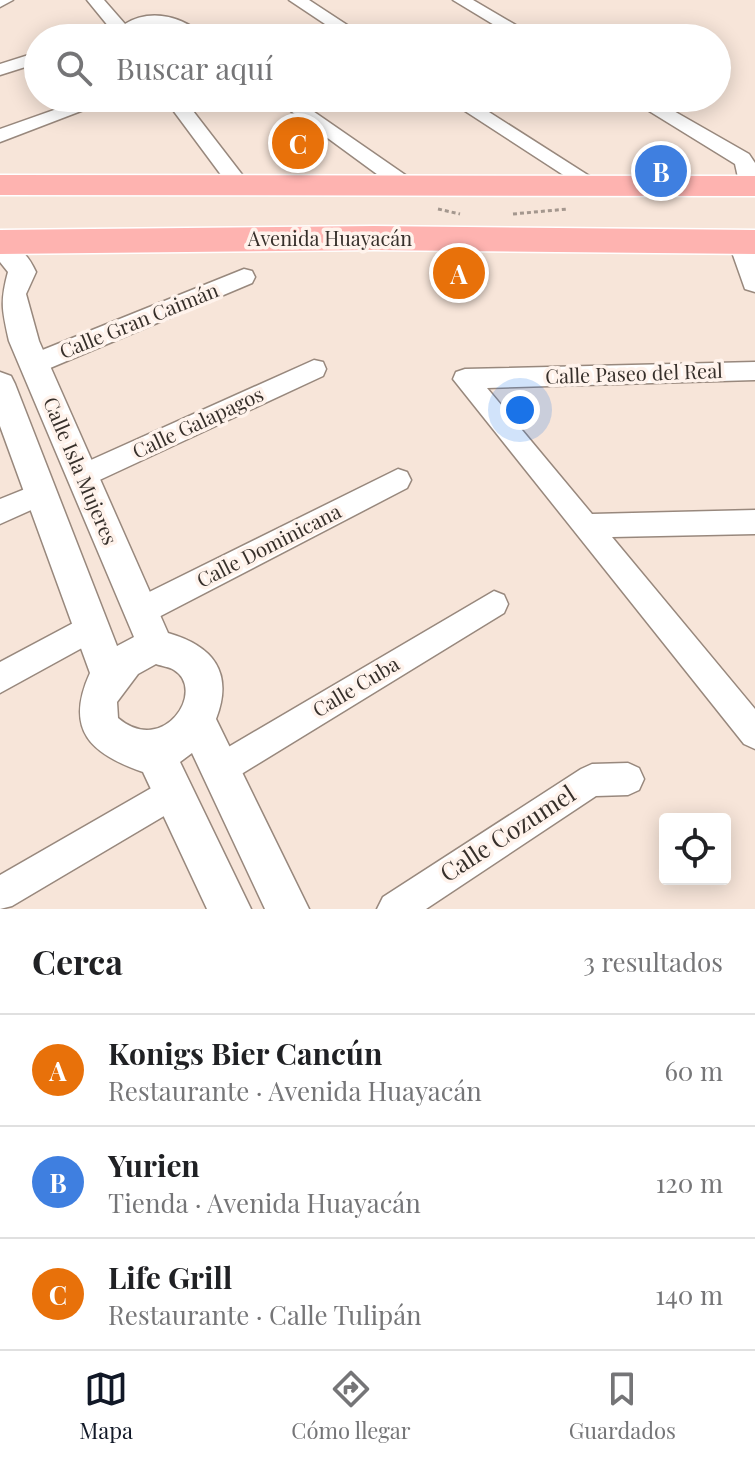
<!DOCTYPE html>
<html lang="es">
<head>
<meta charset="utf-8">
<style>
  body { margin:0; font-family:"Playfair Display",serif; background:#f6f6f6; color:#202124 }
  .controls { position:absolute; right:24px; bottom:24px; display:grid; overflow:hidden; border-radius:8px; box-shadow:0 4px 20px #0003 }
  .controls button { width:72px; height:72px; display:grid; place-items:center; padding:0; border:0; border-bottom:2px solid #e0e0e0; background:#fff; color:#202124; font:40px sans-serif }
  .you { position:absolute; left:520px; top:410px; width:28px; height:28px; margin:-20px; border:6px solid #fff; border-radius:50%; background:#1a73e8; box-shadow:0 0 0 12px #1a73e833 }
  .badge { display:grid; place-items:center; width:52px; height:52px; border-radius:50%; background:#111827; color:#fff; font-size:26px; font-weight:700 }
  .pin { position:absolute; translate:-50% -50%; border:4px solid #fff; box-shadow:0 2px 8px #0006 }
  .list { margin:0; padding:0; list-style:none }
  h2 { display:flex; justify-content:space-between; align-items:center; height:104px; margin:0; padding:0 32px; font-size:34px }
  h2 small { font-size:26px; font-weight:400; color:#757577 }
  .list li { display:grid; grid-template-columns:52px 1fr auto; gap:24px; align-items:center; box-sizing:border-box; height:112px; padding:0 32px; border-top:2px solid #e0e0e0 }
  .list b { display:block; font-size:30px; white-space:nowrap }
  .list p { margin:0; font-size:26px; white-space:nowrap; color:#757577 }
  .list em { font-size:26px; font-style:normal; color:#757577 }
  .icon { flex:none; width:44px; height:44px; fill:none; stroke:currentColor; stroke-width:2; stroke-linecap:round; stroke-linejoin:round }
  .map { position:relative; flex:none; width:755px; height:909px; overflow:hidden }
  .search { position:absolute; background:#fff; box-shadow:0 4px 20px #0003; left:24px; right:24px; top:24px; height:88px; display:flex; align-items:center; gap:20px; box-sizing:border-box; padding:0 28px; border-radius:44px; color:#757577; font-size:30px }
  .sheet { height:440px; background:#fff }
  nav { display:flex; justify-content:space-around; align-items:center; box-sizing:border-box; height:112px; border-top:2px solid #e0e0e0; background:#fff; font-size:22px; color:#757577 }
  nav a { display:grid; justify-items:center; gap:4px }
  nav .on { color:#111827 }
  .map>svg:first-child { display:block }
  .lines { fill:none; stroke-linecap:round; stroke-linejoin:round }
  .minor-casing { stroke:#98887d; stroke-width:3 }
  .tertiary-casing { stroke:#98887d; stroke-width:3 }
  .primary-casing { stroke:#fff; stroke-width:3 }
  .path { stroke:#a4978e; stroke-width:3; stroke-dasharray:4 3; stroke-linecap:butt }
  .minor { fill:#fff; fill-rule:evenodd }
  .tertiary { fill:#fff; fill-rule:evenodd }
  .primary { fill:#feb3b0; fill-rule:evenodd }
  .labels { text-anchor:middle; stroke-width:7; stroke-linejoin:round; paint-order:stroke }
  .street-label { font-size:20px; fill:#37302b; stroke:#fff3ec }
  .near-street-label { font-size:24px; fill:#37302b; stroke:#fff3ec }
</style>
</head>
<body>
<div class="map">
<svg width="755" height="909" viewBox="0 0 755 909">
  <rect width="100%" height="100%" fill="#f7e5d9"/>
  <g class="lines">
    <g class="minor-casing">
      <path id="minor" d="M0 0H13L0 7Z
        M87 0H104L125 24C150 8 185 16 205 38 199 38 190 40 184 38 163 32 154 17 134 35L136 38H118Z
        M289 0H309L367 38H346Z
        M453 0H473L538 38H516Z
        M38 52V63L0 75V64Z
        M88 98H115L0 142V129Z
        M164 98H183L247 181 250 186 247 191H233Z
        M273 98H294L414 181 417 186 414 191H400Z
        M445 98H467L605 186 602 191H588Z
        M628 98H651L749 154 755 163V191H741L735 164Z
        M244 269 252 271 255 277 252 283 43 371H25L22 364 25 357Z
        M314 360 323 362 326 369 323 376 91 484 82 487 73 484 69 476 73 468Z
        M755 362V380L487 388 592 514 755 510V534L612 537 755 709V749L744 744 453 379 456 372 465 369Z
        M398 469 407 472 411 480 407 488 151 621 141 625 131 621 126 611 131 601Z
        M40 483 49 486 53 494 49 502 0 524V499Z
        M494 591 504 595 508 604 504 613 230 781 219 786 208 781 203 770 208 759Z
        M92 613 102 617 107 627 102 637 0 693V662Z
        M628 763 639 768 644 779 639 790 628 795 596 796 426 909H377L383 897 581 769 592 764Z
        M174 775 186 779 190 791 186 803 12 906 0 909V875Z"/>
    </g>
    <g class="tertiary-casing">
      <path id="tertiary" d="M741 232 750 234 755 243V292L745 289 728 241 732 234Z
        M0 242C20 247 27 253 36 272L26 294 39 341 168 633C213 646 234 672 216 719L309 909H265L192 753 180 762 251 909H207L143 772C91 754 64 730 90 673L0 426V372L11 376 15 384 117 646 134 637 9 341C2 310 0 302 8 272L0 262ZM156 664C161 666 170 667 174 670 207 690 164 757 118 718L117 702 138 674Z"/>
    </g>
    <g class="primary-casing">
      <path id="primary" d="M0 175 755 176V196L0 195Z
        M374 226 755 230V254L374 250 0 254V230Z"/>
    </g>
    <path class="path" d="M438 209 460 214
      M513 214 568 209"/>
    <use href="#minor" class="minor"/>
    <use href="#tertiary" class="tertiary"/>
    <use href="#primary" class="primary"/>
  </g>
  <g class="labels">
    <g class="street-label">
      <text x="330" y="246">Avenida Huayacán</text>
      <text transform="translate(139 321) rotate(-22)" y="7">Calle Gran Caimán</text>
      <text transform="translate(634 374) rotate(-2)" y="7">Calle Paseo del Real</text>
      <text transform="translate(198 423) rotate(-25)" y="7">Calle Galapagos</text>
      <text transform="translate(80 471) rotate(67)" y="7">Calle Isla Mujeres</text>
      <text transform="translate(269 546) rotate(-27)" y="7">Calle Dominicana</text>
      <text transform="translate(356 687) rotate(-31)" y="7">Calle Cuba</text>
    </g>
    <g class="near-street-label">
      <text transform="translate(508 834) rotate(-33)" y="8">Calle Cozumel</text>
    </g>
  </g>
</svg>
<div class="controls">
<button><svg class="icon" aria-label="locate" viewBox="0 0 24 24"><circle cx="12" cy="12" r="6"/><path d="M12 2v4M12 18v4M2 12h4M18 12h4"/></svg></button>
</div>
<div class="you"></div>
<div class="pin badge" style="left:459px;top:273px;background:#e8710a">A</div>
<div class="pin badge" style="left:661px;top:171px;background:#3f7fe0">B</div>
<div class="pin badge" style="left:298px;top:143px;background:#e8710a">C</div>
<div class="search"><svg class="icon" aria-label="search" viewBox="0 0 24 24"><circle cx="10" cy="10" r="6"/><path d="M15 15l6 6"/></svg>Buscar aquí</div>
</div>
<section class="sheet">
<h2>Cerca<small>3 resultados</small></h2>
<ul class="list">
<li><span class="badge" style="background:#e8710a">A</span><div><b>Konigs Bier Cancún</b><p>Restaurante · Avenida Huayacán</p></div><em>60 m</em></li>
<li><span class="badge" style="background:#3f7fe0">B</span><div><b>Yurien</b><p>Tienda · Avenida Huayacán</p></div><em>120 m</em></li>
<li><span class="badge" style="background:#e8710a">C</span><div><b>Life Grill</b><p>Restaurante · Calle Tulipán</p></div><em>140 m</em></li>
</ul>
</section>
<nav>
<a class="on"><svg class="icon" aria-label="map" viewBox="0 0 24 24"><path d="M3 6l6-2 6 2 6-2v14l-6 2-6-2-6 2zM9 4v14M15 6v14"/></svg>Mapa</a>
<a><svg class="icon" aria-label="directions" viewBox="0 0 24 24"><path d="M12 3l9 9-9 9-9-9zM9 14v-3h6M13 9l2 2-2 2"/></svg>Cómo llegar</a>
<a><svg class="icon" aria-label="saved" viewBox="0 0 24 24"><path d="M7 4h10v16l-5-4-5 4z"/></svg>Guardados</a>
</nav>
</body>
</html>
